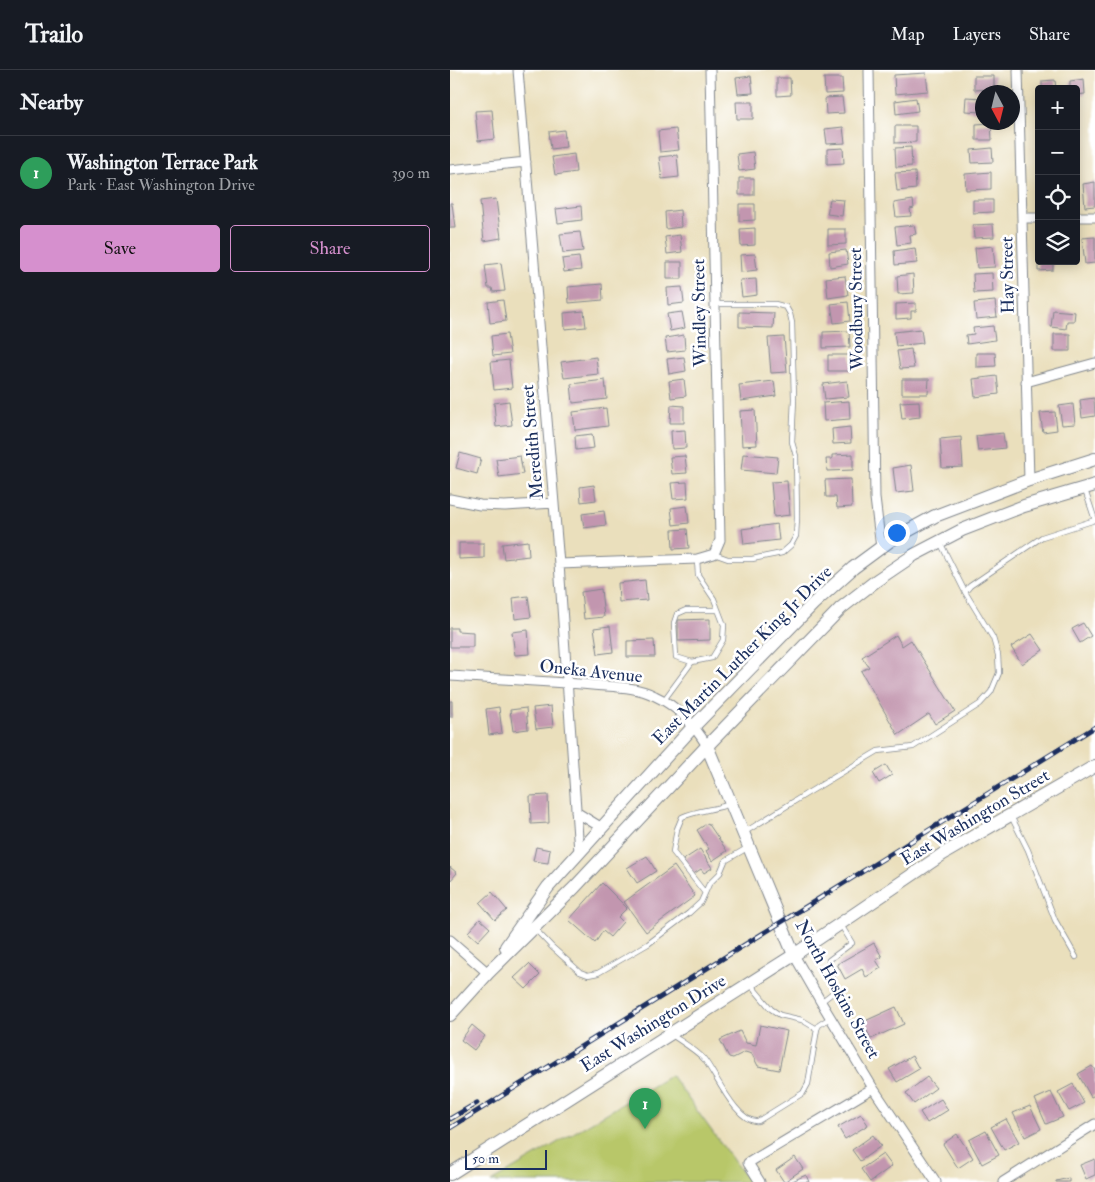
<!DOCTYPE html>
<html lang="en">
<head>
<meta charset="utf-8">
<style>
  body { margin:0; font-family:"IM FELL Double Pica",serif; background:#242831; color:#f1f3f6 }
  .controls { position:absolute; right:15px; top:15px; display:grid; overflow:hidden; border-radius:5px; box-shadow:0 2px 12px #0003 }
  .controls button { width:45px; height:45px; display:grid; place-items:center; padding:0; border:0; border-bottom:1px solid #363941; background:#171b24; color:#f1f3f6; font:25px sans-serif }
  .compass { position:absolute; left:525px; top:15px; width:45px; height:45px; border-radius:50%; background:#171b24; box-shadow:0 2px 12px #0003; rotate:173deg }
  .scale { position:absolute; left:15px; bottom:12px; width:82px; box-sizing:border-box; padding-left:5px; border:2px solid #1b2f5e; border-top:0; font-size:14px; line-height:18px; white-space:nowrap; color:#1b2f5e; -webkit-text-stroke:4px #fff; paint-order:stroke }
  .you { position:absolute; left:446px; top:462px; width:18px; height:18px; margin:-12px; border:4px solid #fff; border-radius:50%; background:#1a73e8; box-shadow:0 0 0 8px #1a73e833 }
  .badge { display:grid; place-items:center; width:32px; height:32px; border-radius:50%; background:#d690ce; color:#fff; font-size:16px; font-weight:700 }
  .pin { position:absolute; translate:-50% -41px; filter:drop-shadow(0 1px 2px #0008) }
  .pin::after { content:''; position:absolute; top:26px; width:18px; height:15px; background:inherit; clip-path:polygon(0 0,100% 0,50% 100%) }
  .list { margin:0; padding:0; list-style:none }
  h2 { display:flex; justify-content:space-between; align-items:center; height:65px; margin:0; padding:0 20px; font-size:21px }
  h2 small { font-size:16px; font-weight:400; color:#9ea1a6 }
  .list li { display:grid; grid-template-columns:32px 1fr auto; gap:15px; align-items:center; box-sizing:border-box; height:75px; padding:0 20px; border-top:1px solid #363941 }
  .list b { display:block; font-size:19px; white-space:nowrap }
  .list p { margin:0; font-size:16px; white-space:nowrap; color:#9ea1a6 }
  .list em { font-size:16px; font-style:normal; color:#9ea1a6 }
  .actions { display:flex; gap:10px; padding:15px 20px }
  .actions a { flex:1; padding:11px 0; border:1px solid #d690ce; border-radius:5px; text-align:center; font-size:18px; color:#d690ce }
  .actions .main { background:#d690ce; color:#111 }
  .icon { flex:none; width:28px; height:28px; fill:none; stroke:currentColor; stroke-width:2; stroke-linecap:round; stroke-linejoin:round }
  .map { position:relative; flex:none; width:645px; height:1112px; overflow:hidden }
  header { display:flex; align-items:center; gap:30px; box-sizing:border-box; height:70px; padding:0 25px; background:#171b24; border-bottom:1px solid #363941 }
  header strong { font-size:24px }
  nav { display:flex; gap:28px; margin-inline-start:auto; font-size:18px }
  main { display:flex }
  aside { flex:1; background:#171b24 }
  .map>svg:first-child { display:block }
  .green { fill:#b8c769; stroke:#6a7b64 }
  .building { fill:#c296af }
  .lines { fill:none; stroke-linecap:round; stroke-linejoin:round }
  .lane-casing { stroke:#82878d; stroke-width:6 }
  .street-casing { stroke:#82878d; stroke-width:11 }
  .secondary-casing { stroke:#82878d; stroke-width:14 }
  .lane { stroke:#fff; stroke-width:4.5 }
  .street { stroke:#fff; stroke-width:9 }
  .secondary { stroke:#fff; stroke-width:12 }
  .rail-casing { stroke:#1b2f5e; stroke-width:5 }
  .rail { stroke:#fff; stroke-width:3; stroke-dasharray:9; stroke-linecap:butt }
  .labels { text-anchor:middle; stroke-width:5; stroke-linejoin:round; paint-order:stroke }
  .street-label { font-size:18px; fill:#1b2f5e; stroke:#fff }
</style>
</head>
<body>
<header>
<strong>Trailo</strong>
<nav><a>Map</a><a>Layers</a><a>Share</a></nav>
</header>
<main>
<aside>
<h2>Nearby<small></small></h2>
<ul class="list">
<li><span class="badge" style="background:#2e9e5b">1</span><div><b>Washington Terrace Park</b><p>Park · East Washington Drive</p></div><em>390 m</em></li>
</ul>
<div class="actions"><a class="main">Save</a><a>Share</a></div>
</aside>
<div class="map">
<svg width="645" height="1112" viewBox="0 0 645 1112">
  <rect width="100%" height="100%" fill="#fff"/>
  <filter id="ink" filterUnits="userSpaceOnUse"><feTurbulence type="fractalNoise" baseFrequency=".02" numOctaves="2"/><feDisplacementMap in="SourceGraphic" scale="10" xChannelSelector="R" yChannelSelector="G"/><feConvolveMatrix kernelMatrix="1 2 1 2 8 2 1 2 1" color-interpolation-filters="sRGB"/></filter>
  <filter id="wash" filterUnits="userSpaceOnUse"><feTurbulence type="fractalNoise" baseFrequency=".0096" numOctaves="4" result="noise"/><feDisplacementMap in="SourceGraphic" scale="20" xChannelSelector="R" yChannelSelector="G"/><feGaussianBlur stdDeviation="1.12" result="paint"/><feColorMatrix in="noise" values="0 0 0 0 0 0 0 0 0 0 0 0 0 0 0 0 0 1.4 0 .05"/><feComposite in="paint" operator="in"/></filter>
  <g filter="url(#wash)">
    <rect width="100%" height="100%" fill="#eadfbc"/>
    <path class="green" d="M221 1005 299 1112H41Z"/>
    <g id="blocks">
      <path class="building" d="M476 3 478 21 445 24 444 5Z
        M301 6 303 23 288 24 286 8Z
        M524 6H544V19L524 20Z
        M327 8H340L341 25 327 26Z
        M374 8H392L393 23 375 24Z
        M634 9 635 24 626 25V19H620V11Z
        M605 10 606 19H592V11Z
        M392 27 394 43 376 44 375 28Z
        M516 27 532 28V42L515 41Z
        M466 28 468 41 446 44 445 31Z
        M286 32H303V49H287Z
        M42 40 45 69 28 71 25 41Z
        M541 53 542 70H526V54Z
        M445 56H466V72L445 73Z
        M393 57 395 73 377 74 375 59Z
        M226 59 229 80 210 82 208 61Z
        M114 60 116 77 101 79 99 62Z
        M461 77 462 96 446 97 445 78Z
        M393 78 394 93 377 94V79Z
        M542 78 543 92 522 93 521 80Z
        M303 82 305 99 289 101 287 84Z
        M124 84 126 102 105 105 102 87Z
        M227 85 229 107 212 109 209 87Z
        M465 102 466 119 447 121 445 103Z
        M541 102V119L516 120 515 104Z
        M289 108H304V125H289Z
        M645 112V136L635 137 633 114Z
        M46 129 51 168 34 171 30 131Z
        M380 129 394 130 392 146 377 144Z
        M463 130 464 138 460 139 461 146 446 147 444 133Z
        M523 130H543V142L523 143Z
        M0 133H2L5 158H0Z
        M289 134H305V150L289 151Z
        M131 136 132 150 108 153 106 139Z
        M230 140 231 157 216 159 215 142Z
        M543 154 544 167 524 168 523 155Z
        M464 155 466 164 460 165 461 173 447 175 445 157Z
        M305 158V175L291 176 290 159Z
        M378 159H396V174L378 175Z
        M130 162 133 181 113 183 110 164Z
        M230 165 232 182 217 184 215 167Z
        M645 167V193L635 194 632 168Z
        M543 176 545 197 527 198 525 178Z
        M465 178 467 193 445 195 444 181Z
        M396 180 398 194 380 197 379 182Z
        M305 184 307 200 291 202 290 185Z
        M129 187 131 200 114 202 112 189Z
        M588 191H603V200L588 201Z
        M217 192H232V209H217Z
        M51 193 55 221 43 222 42 218H38L35 195Z
        M542 203 543 222 524 223 523 204Z
        M463 204 464 223 448 224 447 206Z
        M395 206 398 225 378 228 376 208Z
        M306 209 307 225 292 227 290 210Z
        M152 214 153 230 119 233 118 217Z
        M232 217 234 233 218 235 217 218Z
        M53 230 56 251 40 253 38 232Z
        M545 231 547 247 526 249 524 233Z
        M398 232 400 251 384 253 381 234Z
        M466 233V241H461V248L446 249V234Z
        M603 240 625 242 624 251H617L616 259 601 257Z
        M134 241 136 257 115 259 114 243Z
        M232 242 235 258 220 261 217 244Z
        M289 242 324 243 323 258 289 257Z
        M543 256 545 270 517 274 516 265 524 264 523 258Z
        M471 259 473 273 446 276 444 262Z
        M399 261 400 277 373 278V262Z
        M57 264 60 284 43 286 41 266Z
        M604 264H620V281H604Z
        M234 265 235 280 217 282 215 268Z
        M334 267 337 302 321 303 318 268Z
        M461 279 464 298 450 299 447 281Z
        M526 283H545L546 296 526 297Z
        M378 285H401V301H378Z
        M146 287 148 304 114 308 111 292Z
        M234 287 236 301 219 304 217 289Z
        M59 290 62 318 44 320 41 292Z
        M547 306 549 324 525 327 523 309Z
        M234 309 236 326 221 328 219 311Z
        M452 309H479L478 324H452Z
        M155 310 157 329 123 333 121 314Z
        M324 311 326 326 291 331 289 315Z
        M397 311 399 327 375 329 373 314Z
        M644 328 645 346 632 348 630 330Z
        M59 331 62 355 46 357 44 333Z
        M399 331 400 349 374 351 373 333Z
        M469 331 470 347 452 349 450 332Z
        M623 334 625 354 612 355 609 336Z
        M221 335 234 336V353H220Z
        M156 338 158 356 125 360 123 342Z
        M305 340 307 375 292 376 290 341Z
        M605 342 607 360 593 362 590 343Z
        M400 357 401 373 383 374 382 359Z
        M235 360 236 378 222 379 221 361Z
        M553 363 555 378 528 381 526 366Z
        M142 364 144 378 126 380 125 366Z
        M511 367 513 397 492 398 490 369Z
        M10 383 31 389 27 404 6 398Z
        M293 384 328 387 326 403 291 400Z
        M403 384V400L377 401 376 389H382V385Z
        M70 386 73 404 49 407 46 389Z
        M235 386 237 403 222 404 220 387Z
        M461 395 464 421 446 423 443 398Z
        M401 409 402 437 387 438 386 427H376L375 410Z
        M337 411 340 445 324 447 321 412Z
        M237 412 238 428 223 429 221 413Z
        M144 415 146 430 131 432 130 417Z
        M237 436 239 453 223 455 221 438Z
        M154 441 156 455 134 458 132 444Z
        M327 454 329 470 294 474 292 459Z
        M237 459 239 478 223 479 222 460Z
        M78 471 79 486 54 489 52 474Z
        M9 473H34V488L9 489Z
        M195 510 197 530 169 532 168 513Z
        M151 519 154 547 134 549 131 522Z
        M78 526 81 547 65 549 63 528Z
        M260 549V570L228 571V550Z
        M633 553 641 566 630 573 622 559Z
        M160 556 163 582 148 584 144 558Z
        M0 558H7V561L23 562V577H0Z
        M78 560 80 584 65 585 62 562Z
        M582 564 593 580 572 594 561 577Z
        M446 565 452 576 461 570 505 641 485 654 479 644 448 665 411 601 419 597 412 587Z
        M204 570 205 587H177V571Z
        M0 631H2V647H0Z
        M101 636 103 657 86 659 83 638Z
        M49 637 52 663 39 665 36 639Z
        M76 638 78 659 63 661 60 640Z
        M436 695 442 705 429 713 423 703Z
        M98 725 99 753 81 754 80 726Z
        M258 753 277 781 262 791 256 781 259 779 247 760Z
        M86 777 100 780 98 793 83 791Z
        M250 779 262 798 254 803 251 799 242 805 233 790Z
        M197 786 206 801 187 813 177 798Z
        M224 796 245 826 196 862 174 832Z
        M0 797 7 803 0 811Z
        M152 813 177 838 168 847 173 852 160 867 153 861 145 873 119 850Z
        M42 822 57 840 45 850 30 833Z
        M30 849 40 858 28 871 18 862Z
        M424 873 432 887 426 890 431 898 416 907 412 899 395 909 387 894Z
        M79 894 90 905 76 919 64 908Z
        M446 937 454 954 421 969 413 952Z
        M22 955 35 966 24 980 11 970Z
        M310 955 337 961 329 1000 308 996 302 984 295 982 283 988 279 987 270 970 290 961 296 973 306 975Z
        M462 986 469 999 447 1012 439 999Z
        M642 996 645 1000V1025L641 1027 628 1004Z
        M477 1007 486 1018 464 1034 456 1023Z
        M623 1014 634 1033 619 1041 608 1022Z
        M601 1022 613 1047 596 1054 585 1029Z
        M491 1029 498 1040 477 1053 470 1042Z
        M580 1036 591 1059 575 1067 563 1043Z
        M411 1044 418 1055 395 1069 388 1057Z
        M556 1049 569 1072 554 1080 541 1057Z
        M536 1061 549 1085 532 1094 519 1070Z
        M507 1064 523 1088 508 1098 493 1074Z
        M423 1065 431 1076 410 1091 402 1080Z
        M433 1084 442 1096 420 1112 411 1099Z
        M345 1087 353 1099 334 1112 326 1100Z
        M645 1089V1105L636 1109 630 1095Z
        M356 1105 359 1112H340Z
        M619 1108V1112H606V1111Z"/>
    </g>
  </g>
  <g filter="url(#ink)">
    <use href="#blocks" fill-opacity="0" stroke="#82878d" stroke-width="1"/>
    <g class="lines">
      <g class="lane-casing">
        <path id="lane" d="M635 420 645 450
          M490 472 515 522
          M264 484 278 489H302L332 483 341 475 346 466 347 448 346 386 342 372 344 329 342 253 340 244 336 237 325 234H266
          M247 489 248 505 264 529 274 555 273 570 262 588 242 592 226 587 224 553 227 544 236 540H268
          M214 630 242 592
          M561 746 578 780 605 850 626 887
          M295 762 356 724 428 681 463 677 530 634 541 622 549 603 548 585 543 568 515 522 520 516 592 467 645 450
          M255 823 223 782 227 759 232 747C248 740 264 740 280 734
          M85 859 102 877 130 902 138 905 148 903 198 874 239 843 251 832 259 814 270 803 275 791 297 778
          M300 914 321 939 330 945 352 950 367 959
          M371 932 385 921C386 910 379 901 379 890L402 873 391 855
          M222 965C232 972 246 980 254 989 266 1004 287 1054 308 1051L353 1023 358 1014 367 959 369 955 380 948"/>
      </g>
      <g class="street-casing">
        <path id="street" d="M68 0 109 494 129 782
          M419 0 425 428 431 478
          M568 0 579 410
          M0 100 76 92
          M626 147H645
          M572 148H589
          M576 312 645 293
          M0 429 30 435 55 436 104 433
          M109 494 247 489 264 484 270 470 260 0
          M0 606C47 609 94 611 142 615 162 617 186 616 205 626 227 636 245 656 257 676
          M126 742 152 758
          M0 870 38 903
          M344 885 371 932 423 1018 486 1112
          M310 1112 298 1093 423 1018
          M553 1112 645 1054"/>
      </g>
      <g class="secondary-casing">
        <path id="secondary" d="M257 676 344 885
          M56 877 98 817 243 657 363 534 403 498 441 470 485 446 579 410 645 389
          M0 945 38 903 125 817 257 676 391 538 427 510 464 485 512 460 574 436 645 415
          M0 1104 344 885 493 784 645 696"/>
      </g>
      <use href="#lane" class="lane"/>
      <use href="#street" class="street"/>
      <use href="#secondary" class="secondary"/>
      <g class="rail-casing">
        <path id="rail" d="M0 1049 27 1033
          M0 1058 645 657"/>
      </g>
      <use href="#rail" class="rail"/>
    </g>
  </g>
  <g class="labels">
    <g class="street-label">
      <text transform="translate(557 205) rotate(-91)" y="6">Hay Street</text>
      <text transform="translate(406 239) rotate(-91)" y="6">Woodbury Street</text>
      <text transform="translate(249 243) rotate(-91)" y="6">Windley Street</text>
      <text transform="translate(82 372) rotate(-95)" y="6">Meredith Street</text>
      <text transform="translate(292 585) rotate(-45)" y="6">East Martin Luther King Jr Drive</text>
      <text transform="translate(141 601) rotate(6)" y="6">Oneka Avenue</text>
      <text transform="translate(525 747) rotate(-31)" y="6">East Washington Street</text>
      <text transform="translate(388 919) rotate(61)" y="6">North Hoskins Street</text>
      <text transform="translate(203 953) rotate(-32)" y="6">East Washington Drive</text>
    </g>
  </g>
</svg>
<div class="controls">
<button>+</button>
<button>−</button>
<button><svg class="icon" aria-label="locate" viewBox="0 0 24 24"><circle cx="12" cy="12" r="6"/><path d="M12 2v4M12 18v4M2 12h4M18 12h4"/></svg></button>
<button><svg class="icon" aria-label="layers" viewBox="0 0 24 24"><path d="M12 4l9 5-9 5-9-5zM3 14l9 5 9-5"/></svg></button>
</div>
<svg class="compass" viewBox="-18 -18 36 36"><path d="M0-13l5 13h-10z" fill="#e53935"/><path d="M0 13l5-13h-10z" fill="#9ea1a6"/></svg>
<div class="scale">50 m</div>
<div class="you"></div>
<div class="pin badge" style="left:195px;top:1059px;background:#2e9e5b">1</div>
</div>
</main>
</body>
</html>
